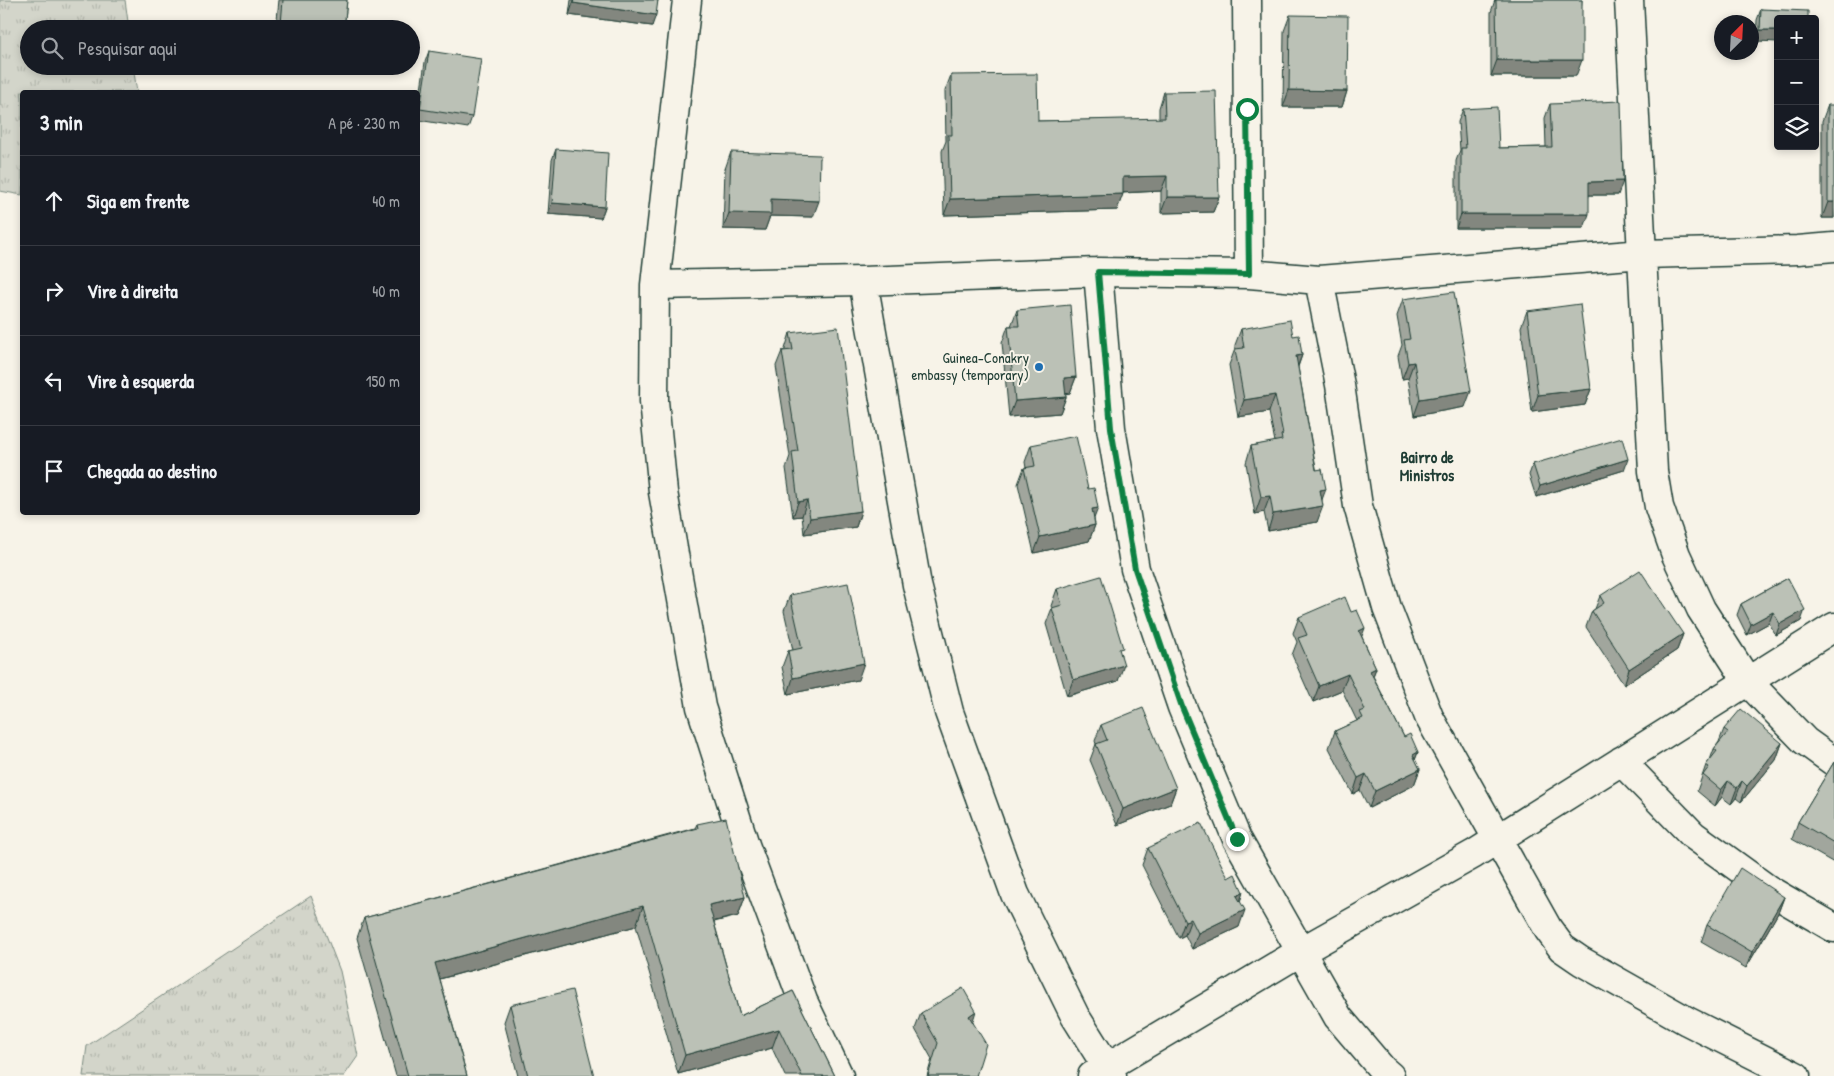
<!DOCTYPE html>
<html lang="pt">
<head>
<meta charset="utf-8">
<style>
  body { margin:0; font-family:"Patrick Hand",sans-serif; background:#242831; color:#f1f3f6 }
  .controls { position:absolute; right:15px; top:15px; display:grid; overflow:hidden; border-radius:5px; box-shadow:0 2px 8px #0003 }
  .controls button { width:45px; height:45px; display:grid; place-items:center; padding:0; border:0; border-bottom:1px solid #363941; background:#171b24; color:#f1f3f6; font:25px sans-serif }
  .compass { position:absolute; left:1714px; top:15px; width:45px; height:45px; border-radius:50%; background:#171b24; box-shadow:0 2px 8px #0003; rotate:24deg }
  .stop { position:absolute; width:15px; height:15px; margin:-11px; border:4px solid #0b8043; border-radius:50%; background:#fff }
  .stop.end { background:#0b8043; border-color:#fff; box-shadow:0 1px 5px #0008 }
  .list { margin:0; padding:0; list-style:none }
  h2 { display:flex; justify-content:space-between; align-items:center; height:65px; margin:0; padding:0 20px; font-size:21px }
  h2 small { font-size:16px; font-weight:400; color:#9ea1a6 }
  .list li { display:grid; grid-template-columns:32px 1fr auto; gap:15px; align-items:center; box-sizing:border-box; height:90px; padding:0 20px; border-top:1px solid #363941 }
  .list b { display:block; font-size:19px; white-space:nowrap }
  .list em { font-size:16px; font-style:normal; color:#9ea1a6 }
  .icon { flex:none; width:28px; height:28px; fill:none; stroke:currentColor; stroke-width:2; stroke-linecap:round; stroke-linejoin:round }
  .map { position:relative; flex:none; width:1834px; height:1076px; overflow:hidden }
  .search { position:absolute; background:#171b24; box-shadow:0 2px 8px #0003; left:20px; top:20px; width:400px; height:55px; display:flex; align-items:center; gap:12px; box-sizing:border-box; padding:0 18px; border-radius:28px; color:#9ea1a6; font-size:19px }
  .panel { position:absolute; background:#171b24; box-shadow:0 2px 8px #0003; left:20px; top:90px; width:400px; height:425px; border-radius:5px }
  .map>svg:first-child { display:block }
  .grass { fill:url(#grass-tufts); stroke:#79897f }
  .lines { fill:none; stroke-linecap:round; stroke-linejoin:round }
  .minor-casing { stroke:#1f3d34; stroke-width:31 }
  .minor { stroke:#f7f3e8; stroke-width:28 }
  .wall { fill:#a1a69d; stroke:#1f3d34 }
  .shaded-wall { fill:#83877f; stroke:#1f3d34 }
  .building { fill:#bbc1b6; stroke:#1f3d34 }
  .route { stroke:#0b8043; stroke-width:6 }
  .poi-dot { fill:#1f6fb2; stroke:#f7f3e8; stroke-width:2 }
  .labels { text-anchor:middle; stroke-width:4; stroke-linejoin:round; paint-order:stroke }
  .poi-label { font-size:15px; fill:#1f3d34; stroke:#f7f3e8; text-anchor:end }
  .neighbourhood-label { font-size:16px; font-weight:bold; fill:#1f3d34; stroke:#f7f3e8 }
</style>
</head>
<body>
<div class="map">
<svg width="1834" height="1076" viewBox="0 0 1834 1076">
  <defs>
    <pattern id="grass-tufts" width="24" height="20" patternUnits="userSpaceOnUse" patternTransform="scale(1.25)"><rect width="24" height="20" fill="#d3d5ca"/><path d="M3 7l-1-3M5 7V3M7 7l1-3M15 17l-1-3M17 17v-4M19 17l1-3" fill="none" stroke="#b5b8ae"/></pattern>
  </defs>
  <rect width="100%" height="100%" fill="#f7f3e8"/>
  <filter id="ink" filterUnits="userSpaceOnUse"><feTurbulence type="fractalNoise" baseFrequency=".02" numOctaves="2"/><feDisplacementMap in="SourceGraphic" scale="10" xChannelSelector="R" yChannelSelector="G"/><feConvolveMatrix kernelMatrix="1 2 1 2 8 2 1 2 1" color-interpolation-filters="sRGB"/></filter>
  <g filter="url(#ink)">
    <path class="grass" d="M0 0H125L129 29H29V66H133L137 92H22V195L0 191Z
      M311 896 340 971 358 1056 344 1076H83L87 1046Z"/>
    <g class="lines">
      <g class="minor-casing">
        <path id="minor" d="M687 0 655 285 654 401 663 492 701 707 745 845 803 1001 839 1076
          M1247 0 1249 274
          M1629 0 1653 471 1659 507 1676 555 1701 609 1748 682 1805 741 1834 762
          M1098 272 1111 428 1135 569 1182 707 1237 839 1338 1017 1383 1070 1390 1076
          M1319 280 1340 385 1358 506 1387 608 1429 717 1548 929 1562 948 1581 961 1687 1021 1796 1076
          M863 281 917 585 949 712 1015 894 1075 1016 1107 1067 1092 1076
          M655 285 863 281 1098 272 1249 274 1319 280 1643 254 1798 250 1834 247
          M1621 761 1693 835 1769 890 1834 928
          M1112 1076 1107 1067 1300 952 1474 854 1834 627"/>
      </g>
      <use href="#minor" class="minor"/>
    </g>
    <path class="wall" d="M279 0H347L344 29H276Z
      M571 0H658L652 26 569 15Z
      M1495 0H1582L1576 76H1491V12Z
      M1761 9 1808 19 1756 41 1757 20Z
      M1290 15 1347 91 1342 107H1283L1284 31Z
      M429 51 472 117 468 128 418 120V109L425 62Z
      M951 75 1038 121 1159 119V108L1164 92 1219 197 1213 212 1161 213V191L1123 193 1117 210 944 215 942 151 946 141 945 91Z
      M1550 104 1618 195H1589L1584 228H1456V161L1460 150 1458 122 1463 109 1499 148 1546 147 1545 118Z
      M1828 105 1834 218H1822V121Z
      M556 149 605 207 601 218 548 214 552 160Z
      M731 152 813 217 770 216 765 230 723 229 725 169Z
      M1403 299 1465 407 1414 416 1408 378 1402 379 1398 356 1402 345 1397 316Z
      M1017 310 1076 377 1070 393 1065 394 1066 397 1060 413 1009 417 1002 343 1008 326H1011Z
      M1527 311 1591 389 1585 405 1532 412 1521 327Z
      M1241 329 1293 336 1302 355 1298 367 1322 501 1317 522 1268 531 1264 512 1255 514 1246 463 1251 446 1275 442 1269 412 1238 417 1229 365 1235 349V345Z
      M790 333 861 511 856 527 804 534 802 516 793 517 786 468 790 456 776 366 782 351 785 350V349Z
      M1031 445 1094 519 1095 525 1089 541 1034 553 1018 484 1024 468H1026L1025 462Z
      M1533 464 1624 470 1536 497 1529 475Z
      M1788 578 1801 621 1776 635 1769 623 1747 635 1737 615 1741 604Z
      M1057 589 1121 654 1118 681 1067 696 1046 624 1052 608 1051 606Z
      M790 595 858 680 788 694 782 667 788 651 793 650 784 611Z
      M1600 596 1683 634 1677 650 1624 685 1586 627 1592 611 1595 609Z
      M1299 617 1362 637 1376 668 1373 676 1404 737 1418 752 1415 760 1420 769 1414 785 1369 808 1360 790 1353 794 1329 748 1335 731 1357 721 1342 690 1313 702 1292 655 1297 642 1293 633Z
      M1101 725 1176 788 1170 804 1117 825 1090 760 1096 744 1095 741Z
      M1724 729 1782 743 1776 760 1741 802 1736 798 1731 804 1722 797 1715 806 1697 791 1706 765 1710 760 1714 749 1719 742Z
      M1834 762V863L1792 839 1798 822Z
      M697 824 745 897 738 916 714 922 740 1016 793 991 835 1076H785L772 1048 678 1074 636 926 440 979 467 1076H396L357 938 364 918 695 828Z
      M1148 848 1228 878 1243 892 1240 901 1239 927 1192 949 1185 935 1179 938 1142 865Z
      M1784 897 1778 913 1746 968 1701 942 1707 925Z
      M510 1005 594 1076H518L504 1022Z
      M921 1013 973 1022 976 1076H927L932 1059 915 1029Z"/>
    <path class="shaded-wall" d="M573 3 656 15 652 26 569 15Z
      M281 24 325 29H279Z
      M1760 30H1778V42L1756 41Z
      M1497 60H1582L1576 76H1491Z
      M1289 90 1347 91 1342 107H1283Z
      M1167 176 1161 191 1117 193 1123 177Z
      M1623 181 1618 195H1584L1589 182Z
      M1123 194 1117 210 944 215 950 199Z
      M1167 197H1219L1213 212 1161 213Z
      M771 199 819 201 813 217 770 216 765 230 723 229 729 213Z
      M1828 202H1834V218H1822Z
      M552 203 605 207 601 218 548 214Z
      M1461 214H1589L1584 228H1456Z
      M1302 355 1296 371V356Z
      M1414 362 1408 378 1402 379 1408 363Z
      M1076 377 1070 393 1058 394 1064 378Z
      M1591 389 1585 405 1532 412 1538 395Z
      M1471 391 1465 407 1414 416 1420 399Z
      M1275 395 1269 412 1238 417 1244 400Z
      M1066 397 1060 413 1009 417 1015 401Z
      M1628 459 1624 470 1536 497 1540 486Z
      M1326 489 1320 505V490Z
      M1270 496 1264 512 1255 514 1261 497Z
      M807 500 802 516 793 517 798 502Z
      M1323 506 1317 522 1268 531 1273 514Z
      M1098 508 1092 524V509Z
      M861 511 856 527 804 534 810 518Z
      M1095 525 1089 541 1034 553 1040 537Z
      M1805 610 1801 621 1776 635 1780 624Z
      M1773 612 1769 623 1747 635 1751 624Z
      M1365 628 1359 644V631Z
      M1683 634 1677 650 1624 685 1629 669Z
      M864 663 858 680 788 694 793 678Z
      M1124 665 1118 681 1067 696 1073 680Z
      M1376 668 1370 684V671Z
      M1348 674 1342 690 1313 702 1319 686Z
      M1782 743 1776 760 1741 802 1747 786Z
      M1418 752 1412 768 1413 755Z
      M1420 769 1414 785 1369 808 1375 791Z
      M1366 774 1360 790 1353 794 1358 778Z
      M1728 781 1722 797 1715 806 1721 790Z
      M1742 781 1736 798 1731 804 1737 788Z
      M1176 788 1170 804 1117 825 1123 809Z
      M1243 892 1238 908 1237 896Z
      M745 897 738 916 702 924 709 905Z
      M1784 897 1778 913 1746 968 1752 952Z
      M643 906 636 926 428 982 435 963Z
      M1245 910 1239 927 1192 949 1198 933Z
      M1191 919 1185 935 1179 938 1185 921Z
      M976 1011 971 1027 969 1016Z
      M779 1029 772 1048 678 1074 685 1055Z"/>
    <path class="building" d="M283 0H347L344 29H325L281 24Z
      M574 0H658L656 15 573 3Z
      M1496 0H1582V60H1497Z
      M1761 9 1808 11V19H1778V30H1760Z
      M1290 15 1348 16 1347 91 1289 90Z
      M429 51 481 59 472 117 420 109Z
      M1037 74 1038 121 1165 118 1164 92 1216 91 1219 197H1167V176L1123 177V194L950 199 948 135H952L951 75Z
      M1621 101 1623 181 1589 182V214H1461V148H1466L1463 109 1497 107 1499 148 1552 147 1550 104Z
      M1828 105H1834V202H1828Z
      M556 149 608 153 605 207 552 203Z
      M731 152 820 155 819 201 771 199V214L729 213Z
      M1454 292 1471 391 1420 399 1414 362 1408 363 1404 340 1410 339 1403 299Z
      M1580 304 1591 389 1538 395 1527 311Z
      M1070 305 1076 377 1064 378 1066 397 1015 401 1008 326H1019L1017 310Z
      M1290 320 1293 336 1299 335 1302 355 1296 356 1316 470 1322 469 1326 489 1320 490 1323 506 1273 514 1270 496 1261 497 1251 446 1282 440 1281 435 1283 434 1275 395 1244 400 1235 349 1244 348 1241 329Z
      M838 327 861 511 810 518 807 500 798 502 792 452 798 451 782 351 793 350 790 333Z
      M1076 436 1088 489 1094 488 1098 508 1092 509 1095 525 1040 537 1024 468 1035 466 1031 445Z
      M1622 438 1628 459 1540 486 1533 464Z
      M1640 570 1683 634 1629 669 1592 611 1604 603 1600 596Z
      M1101 576 1123 648 1119 649 1124 665 1073 680 1052 608 1062 605 1057 589Z
      M1788 578 1805 610 1780 624 1773 612 1751 624 1741 604Z
      M848 583 864 663 793 678 788 651 802 648 790 595Z
      M1345 597 1351 612 1357 610 1365 628 1359 631 1376 668 1370 671 1404 737 1410 734 1418 752 1413 755 1420 769 1375 791 1366 774 1358 778 1335 731 1363 718 1360 712 1365 710 1348 674 1319 686 1298 638 1307 635 1299 617Z
      M1143 708 1176 788 1123 809 1096 744 1107 740 1101 725Z
      M1741 709 1782 743 1747 786 1742 781 1737 788 1728 781 1721 790 1703 775 1709 767 1706 765 1717 751 1714 749 1728 732 1724 729Z
      M1834 762V843L1798 822Z
      M726 818 745 897 709 905 740 1016 793 991 835 1076H802L779 1029 685 1055 643 906 435 963 467 1076H408L364 918 698 828 697 824Z
      M1201 823 1228 878 1235 874 1243 892 1237 896 1245 910 1198 933 1191 919 1185 921 1148 848Z
      M1740 868 1784 897 1752 952 1707 925Z
      M963 988 976 1011 969 1016 986 1044 976 1076H928L938 1043 921 1013Z
      M572 990 594 1076H528L510 1005Z"/>
  </g>
  <g class="lines" filter="url(#ink)">
    <path class="route" d="M1237 839 1182 707 1135 569 1111 428 1098 272 1249 274 1247 109"/>
  </g>
  <circle class="poi-dot" cx="1039" cy="367" r="5"/>
  <g class="labels">
    <g class="poi-label">
      <text x="1029" y="363">Guinea-Conakry<tspan x="1029" dy="17">embassy (temporary)</tspan></text>
    </g>
    <g class="neighbourhood-label">
      <text x="1427" y="463">Bairro de<tspan x="1427" dy="18">Ministros</tspan></text>
    </g>
  </g>
</svg>
<div class="controls">
<button>+</button>
<button>−</button>
<button><svg class="icon" aria-label="layers" viewBox="0 0 24 24"><path d="M12 4l9 5-9 5-9-5zM3 14l9 5 9-5"/></svg></button>
</div>
<svg class="compass" viewBox="-18 -18 36 36"><path d="M0-13l5 13h-10z" fill="#e53935"/><path d="M0 13l5-13h-10z" fill="#9ea1a6"/></svg>
<div class="stop" style="left:1247px;top:109px"></div>
<div class="stop end" style="left:1237px;top:839px"></div>
<div class="search"><svg class="icon" aria-label="search" viewBox="0 0 24 24"><circle cx="10" cy="10" r="6"/><path d="M15 15l6 6"/></svg>Pesquisar aqui</div>
<section class="panel">
<h2>3 min<small>A pé · 230 m</small></h2>
<ul class="list">
<li><svg class="icon" aria-label="ahead" viewBox="0 0 24 24"><path d="M12 20V5M6 11l6-6 6 6"/></svg><div><b>Siga em frente</b></div><em>40 m</em></li>
<li><svg class="icon" aria-label="right" viewBox="0 0 24 24"><path d="M7 20v-9h11M14 6l5 5-5 5"/></svg><div><b>Vire à direita</b></div><em>40 m</em></li>
<li><svg class="icon" aria-label="left" viewBox="0 0 24 24"><path d="M17 20v-9H6M10 6l-5 5 5 5"/></svg><div><b>Vire à esquerda</b></div><em>150 m</em></li>
<li><svg class="icon" aria-label="arrive" viewBox="0 0 24 24"><path d="M6 21V4h12l-3 4 3 4H6"/></svg><div><b>Chegada ao destino</b></div></li>
</ul>
</section>
</div>
</body>
</html>
